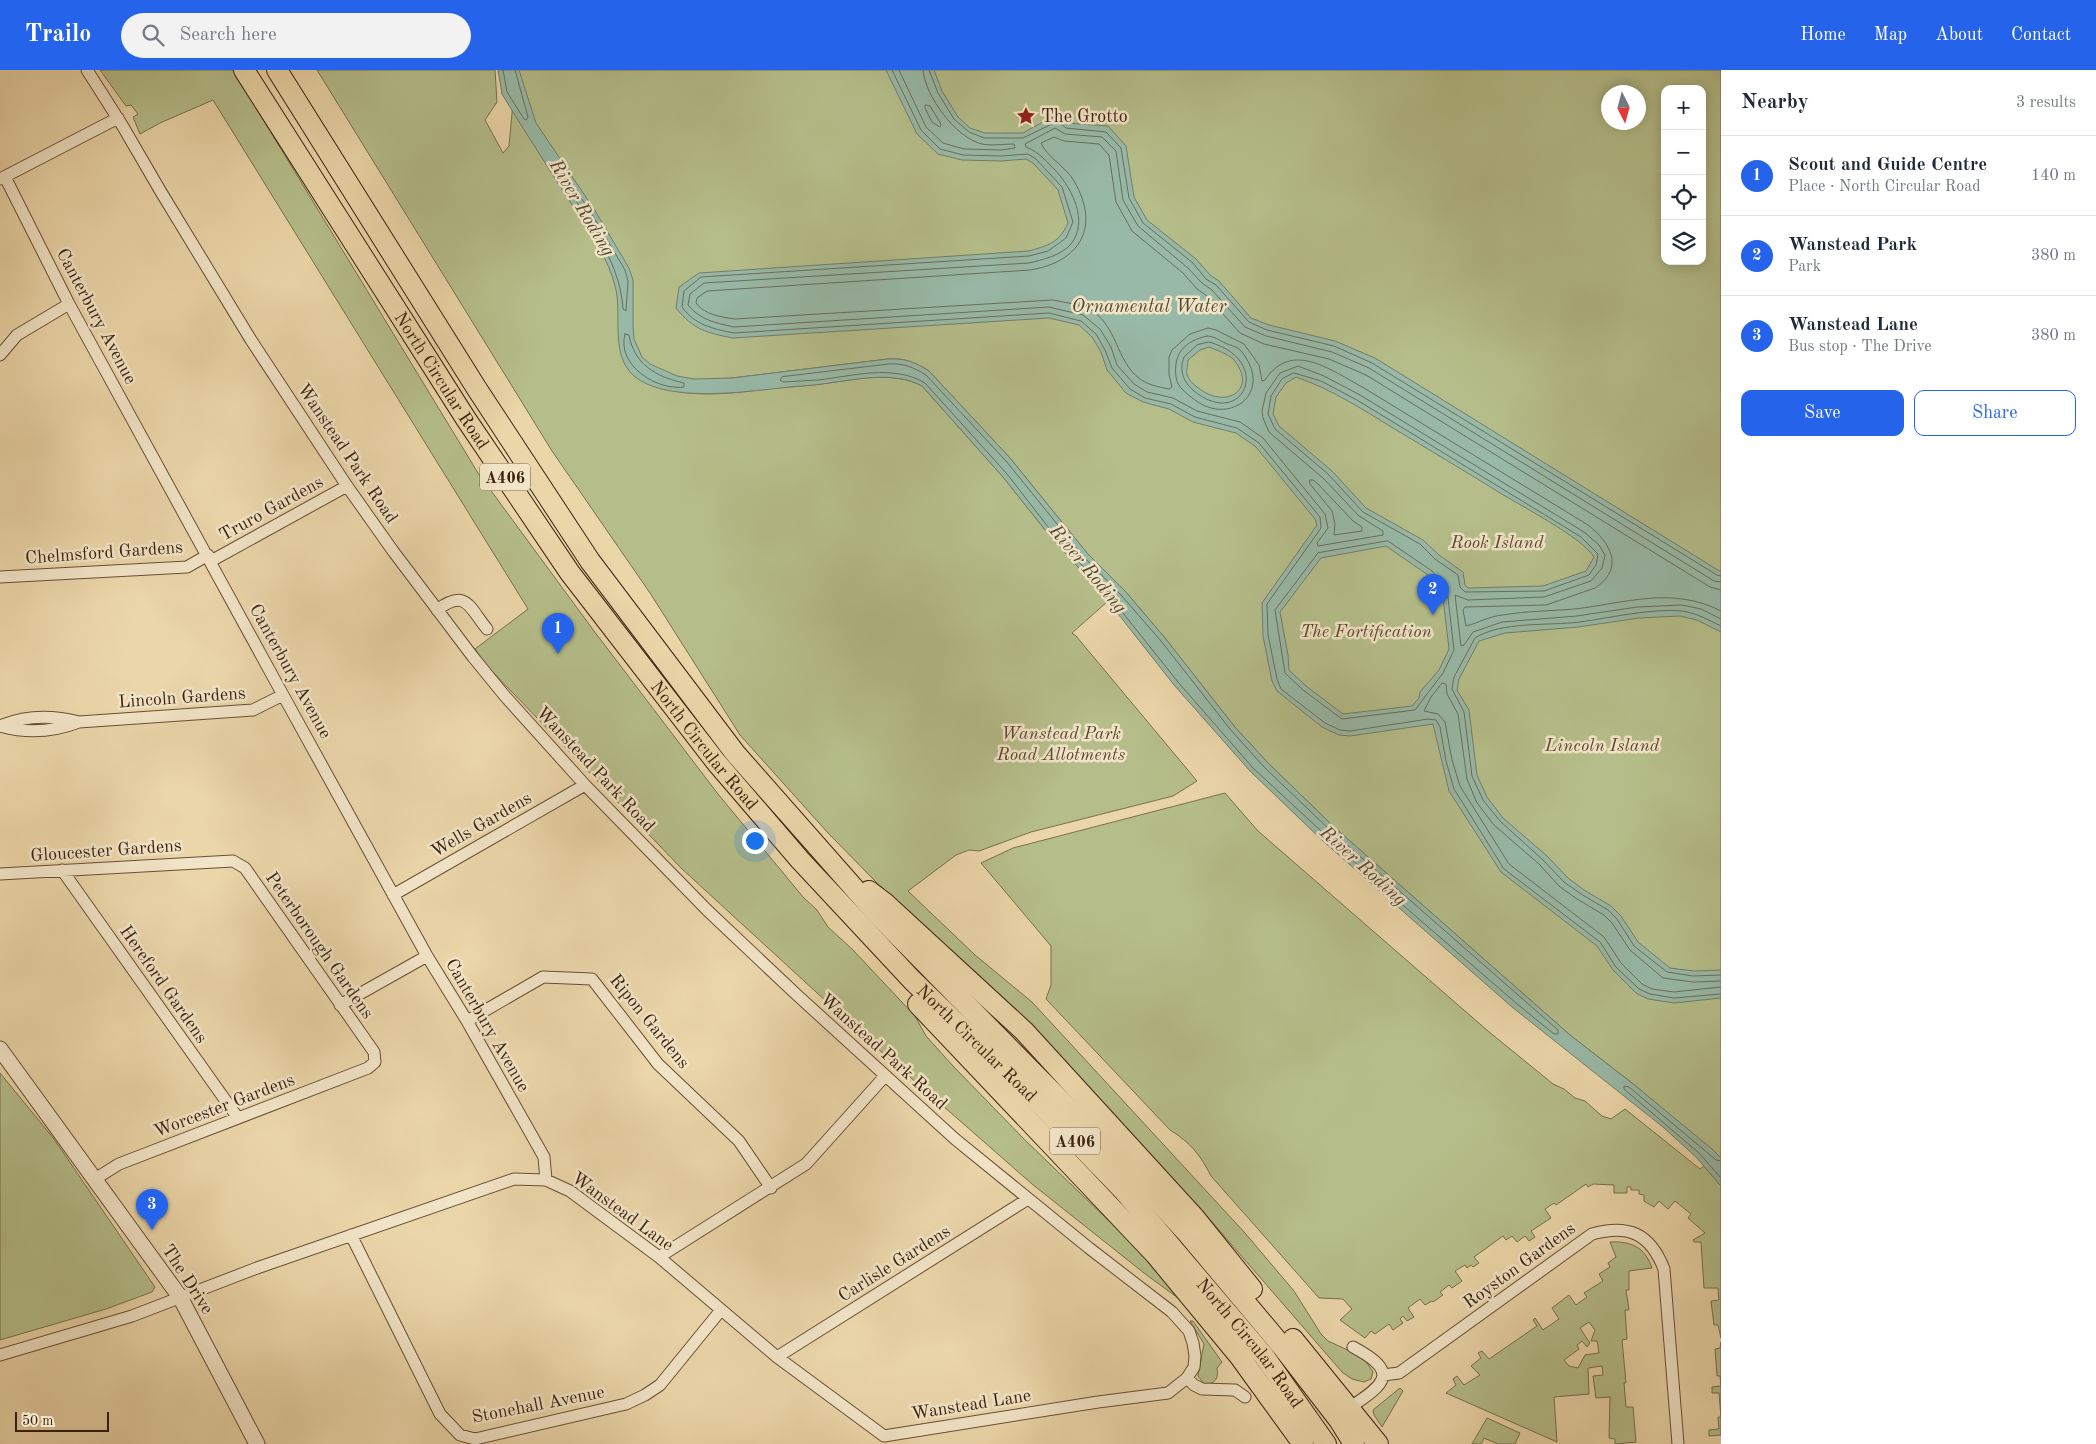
<!DOCTYPE html>
<html lang="en">
<head>
<meta charset="utf-8">
<style>
  body { margin:0; font-family:"Old Standard TT",serif; background:#f2f2f3; color:#1f2937 }
  .controls { position:absolute; right:15px; top:15px; display:grid; overflow:hidden; border-radius:10px; box-shadow:0 2px 12px #0003 }
  .controls button { width:45px; height:45px; display:grid; place-items:center; padding:0; border:0; border-bottom:1px solid #e0e1e3; background:#fff; color:#1f2937; font:25px sans-serif }
  .compass { position:absolute; left:1601px; top:15px; width:45px; height:45px; border-radius:50%; background:#fff; box-shadow:0 2px 12px #0003; rotate:174deg }
  .scale { position:absolute; left:15px; bottom:12px; width:94px; box-sizing:border-box; padding-left:5px; border:2px solid #3c220e; border-top:0; font-size:14px; line-height:18px; white-space:nowrap; color:#3c220e; -webkit-text-stroke:4px #f2e4c7; paint-order:stroke }
  .you { position:absolute; left:754px; top:770px; width:18px; height:18px; margin:-12px; border:4px solid #fff; border-radius:50%; background:#1a73e8; box-shadow:0 0 0 8px #1a73e833 }
  .badge { display:grid; place-items:center; width:32px; height:32px; border-radius:50%; background:#2563eb; color:#fff; font-size:16px; font-weight:700 }
  .pin { position:absolute; translate:-50% -41px; filter:drop-shadow(0 1px 2px #0008) }
  .pin::after { content:''; position:absolute; top:26px; width:18px; height:15px; background:inherit; clip-path:polygon(0 0,100% 0,50% 100%) }
  .list { margin:0; padding:0; list-style:none }
  h2 { display:flex; justify-content:space-between; align-items:center; height:65px; margin:0; padding:0 20px; font-size:21px }
  h2 small { font-size:16px; font-weight:400; color:#747a83 }
  .list li { display:grid; grid-template-columns:32px 1fr auto; gap:15px; align-items:center; box-sizing:border-box; height:80px; padding:0 20px; border-top:1px solid #e0e1e3 }
  .list b { display:block; font-size:19px; white-space:nowrap }
  .list p { margin:0; font-size:16px; white-space:nowrap; color:#747a83 }
  .list em { font-size:16px; font-style:normal; color:#747a83 }
  .actions { display:flex; gap:10px; padding:15px 20px }
  .actions a { flex:1; padding:11px 0; border:1px solid #2563eb; border-radius:10px; text-align:center; font-size:18px; color:#2563eb }
  .actions .main { background:#2563eb; color:#fff }
  .icon { flex:none; width:28px; height:28px; fill:none; stroke:currentColor; stroke-width:2; stroke-linecap:round; stroke-linejoin:round }
  .map { position:relative; flex:none; width:1721px; height:1374px; overflow:hidden }
  header { display:flex; align-items:center; gap:30px; box-sizing:border-box; height:70px; padding:0 25px; background:#2563eb; color:#fff }
  header strong { font-size:24px }
  nav { display:flex; gap:28px; margin-inline-start:auto; font-size:18px }
  .search { width:350px; height:45px; background:#f2f2f3; display:flex; align-items:center; gap:12px; box-sizing:border-box; padding:0 18px; border-radius:28px; color:#747a83; font-size:19px }
  main { display:flex }
  aside { flex:1; background:#fff }
  .map>svg:first-child { display:block }
  .green { fill:#b5be8a; stroke:#78704c; fill-rule:evenodd }
  .water { fill:#98b9a7; stroke:#737d6a; fill-rule:evenodd }
  .lines { fill:none; stroke-linecap:round; stroke-linejoin:round }
  .shore { stroke:#6a6e5a; stroke-width:1 }
  .minor-casing { stroke:#684f35; stroke-width:13 }
  .tertiary-casing { stroke:#684f35; stroke-width:17 }
  .trunk-casing { stroke:#3c220e; stroke-width:22 }
  .minor { stroke:#f2e4c7; stroke-width:11 }
  .tertiary { stroke:#f2e4c7; stroke-width:15 }
  .trunk { stroke:#ebd6a9; stroke-width:20 }
  .labels { text-anchor:middle; stroke-width:5; stroke-linejoin:round; paint-order:stroke }
  .shield { fill:#f2e4c7; stroke:#735c46; stroke-width:1 }
  .shield-label { font-size:16px; font-weight:bold; fill:#3c220e }
  .poi-label { font-size:18px; fill:#3c220e; stroke:#f2e4c7; text-anchor:start }
  .street-label { font-size:18px; fill:#3c220e; stroke:#f2e4c7 }
  .park-label { font-size:18px; font-style:italic; fill:#5a492d; stroke:#f2e4c7 }
  .water-label { font-size:19px; font-style:italic; fill:#534834; stroke:#f2e4c7 }
</style>
</head>
<body>
<header>
<strong>Trailo</strong>
<div class="search"><svg class="icon" aria-label="search" viewBox="0 0 24 24"><circle cx="10" cy="10" r="6"/><path d="M15 15l6 6"/></svg>Search here</div>
<nav><a>Home</a><a>Map</a><a>About</a><a>Contact</a></nav>
</header>
<main>
<div class="map">
<svg width="1721" height="1374" viewBox="0 0 1721 1374">
  <rect width="100%" height="100%" fill="#ebd6a9"/>
  <filter id="stains"><feTurbulence type="fractalNoise" baseFrequency=".004" numOctaves="4"/><feColorMatrix values="0 0 0 0 .2 0 0 0 0 .09 0 0 0 0 .02 0 0 0 .5 -.17"/></filter>
  <radialGradient id="worn" r=".72"><stop offset=".6" stop-color="#630" stop-opacity="0"/><stop offset="1" stop-color="#630" stop-opacity=".3"/></radialGradient>
  <path class="green" d="M100 0H233L478 403 594 561 718 724 803 827 817 840 828 857 852 879 915 946 926 966 953 996 1024 1069 1134 1175 1182 1231 1144 1203 1032 1114 877 978 681 798 488 597 475 579 528 539 213 30 160 53 140 64 133 47 138 44 131 35 126 36Z
    M317 0H495L497 32 485 50 503 83 509 76 516 0H1721V1088L1632 1013 1570 965 1333 756 1268 693 1234 656 1165 568 1125 521 1087 483 1010 388 929 301C915 292 904 288 888 289L732 308 651 314C690 330 734 323 775 318 790 317 806 316 821 314 853 310 892 300 922 316L1003 407 1046 461 1108 531 1072 563 1076 566 1197 711 1173 726 1031 762 979 781 969 780 956 785 908 821 975 885 1032 932 1245 1163 1294 1221 1321 1264 1328 1271 1363 1287 1373 1302 1371 1309 1364 1312 1352 1309 1342 1302 1212 1152 1122 1053 977 905 876 812 828 763 740 665 650 523 552 381ZM1665 19H1702V191H1665ZM1608 22H1638V52H1608Z
    M1225 723 1258 761 1488 961 1553 1014 1564 1019 1575 1028 1585 1031 1602 1046 1611 1049 1625 1039 1700 1099 1704 1096 1721 1116V1268L1718 1255H1714L1711 1231 1719 1230 1718 1218H1704L1701 1172H1694L1693 1170 1705 1163 1688 1148 1691 1144 1675 1131 1668 1139 1659 1131 1654 1137 1644 1131V1125L1639 1124V1120H1631V1117H1627V1123H1614V1115L1593 1114 1588 1117 1586 1114 1556 1135 1554 1133 1545 1139 1551 1148 1531 1161 1535 1167 1529 1171 1525 1166 1517 1172 1512 1166 1506 1170 1503 1166 1474 1187 1479 1193 1473 1197 1471 1195 1467 1198 1465 1195 1455 1201 1462 1211 1452 1218 1449 1215 1440 1222 1443 1225 1433 1232 1432 1231 1425 1235 1420 1229 1408 1238 1414 1247 1407 1251 1403 1246 1400 1249 1403 1253 1393 1260 1389 1254 1375 1264 1371 1261 1365 1268 1340 1250 1352 1239 1343 1229 1319 1228 1211 1106C1201 1086 1190 1072 1170 1060L1046 929 1051 915V876L981 793 1013 778Z
    M0 1003 54 1069 155 1217 152 1222 106 1239 0 1270Z
    M1610 1172C1631 1171 1645 1177 1652 1198L1629 1201V1220H1626L1629 1240H1625L1627 1269 1622 1270 1626 1313H1624L1626 1337H1633L1636 1372 1615 1374V1369L1609 1368 1610 1327 1596 1328 1593 1306 1603 1305 1602 1296 1588 1298 1589 1324 1554 1327 1557 1372 1446 1323 1456 1315 1453 1309 1457 1306 1464 1315 1480 1305 1471 1296 1481 1288 1478 1283 1482 1281 1489 1289 1537 1256 1533 1250 1535 1248 1543 1260 1559 1249 1552 1238 1569 1225 1576 1235 1587 1227 1584 1223 1603 1211 1599 1204 1610 1197 1608 1193 1616 1187ZM1589 1252 1595 1260 1591 1271H1597L1599 1283 1585 1285 1578 1298 1569 1296 1564 1290 1579 1279 1577 1275 1582 1271 1587 1277 1590 1273 1580 1258Z
    M1190 1251H1193L1222 1292 1217 1298C1219 1308 1215 1315 1204 1314L1198 1306 1204 1274Z
    M1721 1272V1365L1709 1366V1360L1719 1359 1718 1347H1721L1719 1323H1712V1317L1721 1316 1720 1306H1717L1715 1279 1720 1278Z
    M1400 1318 1403 1321 1382 1357 1374 1345 1373 1340Z
    M1487 1348 1520 1363 1515 1374H1498L1484 1368 1481 1374H1472Z"/>
  <path class="water" d="M498 0H519L536 53 594 139 629 198 633 210V256L634 269 642 287 650 294 677 306 694 309 732 308 888 289C904 288 915 292 929 301L1010 388 1087 483 1125 521 1165 568 1234 656 1268 693 1333 756 1570 965 1632 1013 1712 1079 1721 1088V1116L1696 1087 1663 1057 1512 937 1324 772 1250 701 1174 615 1108 531 1046 461 1003 407 922 316C893 300 854 310 822 314 809 316 795 316 781 318 742 322 666 333 634 306 609 284 623 244 615 216 609 190 591 165 577 143 552 103 526 64 502 24Z
    M886 0H934L942 21 958 47 970 58 985 63H1023L1050 48 1059 46 1067 53 1108 56 1126 76 1134 127 1147 150 1196 189 1210 205 1219 211 1251 248 1269 255 1335 271 1375 288 1721 502V562L1697 550 1680 546 1639 548 1578 557 1505 563 1479 571 1459 609 1457 620 1469 640 1477 705 1487 727 1503 748 1547 786 1568 808 1584 820 1611 836 1621 846 1638 872 1670 898 1694 901 1721 900V928L1674 933 1648 929 1636 923 1613 900 1597 876 1501 802 1449 721 1433 654 1350 666 1339 665 1322 657 1277 621 1272 611 1263 566 1262 533 1317 455 1315 449 1256 377 1236 363 1193 352 1169 339 1143 332 1126 323 1107 300 1101 282 1092 267 1079 255 1049 248 733 268C707 263 694 260 676 238L679 217 699 203 1029 181C1049 175 1059 173 1068 153L1058 120 1033 93 1026 89 1001 91 962 90 938 84 917 64ZM1209 277C1216 280 1228 284 1233 289 1259 319 1226 341 1197 317 1193 314 1189 310 1187 305 1186 301 1188 294 1188 290L1200 280ZM1296 307C1331 319 1362 339 1393 358 1428 379 1463 400 1497 421 1519 435 1582 467 1594 487L1586 501 1543 516 1468 518 1465 515 1463 502 1439 485 1423 470 1366 438 1332 401 1279 356 1273 344 1276 327 1286 313ZM1386 476 1428 505 1442 519 1449 579 1439 600 1420 622 1419 628 1412 636 1343 644 1306 616 1289 600 1288 585 1280 542 1321 488Z"/>
  <g class="lines">
    <path class="shore" d="M503 0 507 22 524 49 526 50 528 47 515 0
      M892 0 921 60 940 79 963 85 1001 86 1028 84 1036 89 1062 117 1073 152 1066 168 1048 181 1029 186 701 207 684 221 682 237C695 255 713 259 734 263L1049 243 1081 251 1096 264 1105 280 1112 298 1130 319 1145 328 1171 334 1195 347 1237 358 1259 373 1320 447 1321 458 1267 534 1268 565 1277 609 1281 619 1325 653 1340 660 1350 661 1428 649 1436 650 1440 657 1446 691 1454 719 1504 799 1600 872 1616 897 1639 919 1650 924 1674 928 1721 924
      M899 0 926 57 943 73 964 79 1001 80 1015 78 1014 74C1004 74 992 76 982 74 956 68 925 26 923 0
      M929 0 938 23 954 49 969 62 984 68H1023L1058 51 1066 58 1106 62 1121 78 1129 128 1143 153 1193 193 1206 209 1216 215 1249 252 1267 260 1334 276 1372 293 1717 505 1721 506
      M926 35 930 36 941 54 940 57 932 52 925 38Z
      M558 98 561 99 590 141 625 200 628 211 626 241 623 239C620 188 583 144 557 101Z
      M625 264 629 265C634 294 656 307 684 313V317C658 321 616 296 625 264Z
      M1207 266C1214 266 1219 270 1225 273 1229 275 1235 276 1239 279 1242 281 1244 285 1246 288 1270 326 1228 355 1195 330 1187 324 1177 317 1176 307 1173 283 1185 271 1207 266Z
      M1209 272C1275 290 1243 361 1194 321 1183 312 1179 300 1184 287L1197 275Z
      M889 294C903 293 913 297 926 305L1006 391 1083 486 1121 525 1161 571 1230 659 1264 697 1330 760 1558 960V964H1554L1516 933 1375 811 1253 698 1178 612 1111 528 1049 458 1007 404 925 313C893 294 853 306 818 310 806 311 795 311 783 312L780 310 782 307Z
      M1294 303 1321 311 1357 330 1581 467 1598 484 1596 495 1589 505 1544 521 1465 522 1460 517 1458 505 1435 489 1420 474 1363 442 1328 404 1275 359 1268 344 1271 326 1282 309Z
      M1310 410H1313L1318 414 1353 451 1362 457V461L1334 465 1335 454 1332 441 1310 414Z
      M1388 471 1432 501 1447 519 1454 580 1443 603 1415 640 1342 649 1303 620 1285 603 1275 540 1318 483Z
      M1721 512 1714 511 1369 298 1332 282 1266 266 1245 257 1212 220 1202 213 1188 198 1138 156 1123 130 1116 81 1102 67 1065 64 1055 58 1025 74 1026 77C1039 82 1047 92 1056 101 1072 119 1089 151 1071 174 1062 185 1042 190 1029 193L704 213 690 224 688 235C700 250 716 253 734 257L1049 237 1083 245 1100 259 1111 277 1117 295 1134 314 1147 322 1173 328 1197 341 1240 352 1263 368 1325 444 1328 458 1317 473 1318 476 1383 465V461L1359 446 1324 409 1269 362 1263 348 1262 341 1266 323 1280 303 1298 296 1324 306 1360 325 1584 462 1599 475 1605 485 1602 498 1591 511 1544 527 1468 530 1455 525 1461 576 1464 575 1473 562 1502 552 1577 546 1637 537 1682 535 1701 539 1721 549
      M1721 520 1710 517 1366 305 1329 289 1264 274 1240 263 1207 226 1197 219 1183 203 1132 161 1116 132 1109 85 1099 74 1064 71 1054 67 1041 73C1046 86 1067 98 1074 111 1101 157 1080 192 1030 200L707 221 697 228 696 233C705 245 721 247 735 249L1053 230C1063 232 1077 234 1087 238 1118 253 1115 291 1140 309 1148 315 1159 317 1169 319L1172 317 1169 305V287L1172 280 1190 264 1208 258 1216 260 1244 274 1259 295 1262 311 1265 310C1292 269 1332 301 1364 318L1588 455C1611 473 1625 498 1595 518L1546 535 1465 537 1463 540 1466 556C1478 553 1490 546 1503 545 1526 541 1551 541 1575 539 1625 533 1673 516 1721 541
      M1721 556C1708 550 1697 543 1682 541 1653 538 1609 548 1580 552 1548 556 1502 551 1475 568L1454 607 1452 619 1464 642 1472 706 1483 730 1500 751 1543 790 1564 812 1581 824 1608 840 1617 849 1634 876 1667 902 1693 906 1721 905
      M1721 911 1693 912 1663 908 1630 880 1612 853 1604 845 1577 829 1560 817 1539 794 1494 755 1477 733 1467 709 1458 644 1447 624 1446 614 1442 613 1431 627 1424 641 1438 644 1445 652 1452 690 1460 716 1509 794 1604 867 1621 893 1642 914 1652 919 1674 922 1721 917
      M1721 1091 1716 1090 1629 1017 1624 1016V1019L1699 1083 1721 1108"/>
    <g class="minor-casing">
      <path id="minor" d="M5 107 69 234 283 625 427 886 467 951 544 1087 546 1110
        M0 109 118 48
        M0 285 17 265 69 234
        M211 491 347 416
        M0 507 187 497 208 485
        M437 540C466 518 469 537 487 559
        M0 656C26 645 52 645 79 652L253 640 283 625
        M0 656C28 664 53 662 79 652
        M62 800 238 1048
        M0 804 233 791 245 798 374 982 375 992 368 998 119 1094 95 1109
        M393 825 585 715
        M340 935 427 886
        M467 951 543 907 592 909 658 994 739 1071 771 1118
        M351 1165 440 1344 460 1365 475 1369 626 1334 645 1325 660 1315 721 1240
        M659 1187 806 1094 885 1006
        M0 1285 132 1246 257 1198 514 1109 546 1110 570 1121 659 1187 777 1287 884 1366 1098 1332 1168 1323 1187 1308 1194 1297 1195 1286 1193 1273 1189 1261 1172 1242 1089 1178 955 1069 797 925 707 840 585 715 504 625 473 587 393 481 347 416 251 270 161 122 122 55 87 0
        M777 1287 1028 1129
        M1383 1305 1399 1303 1592 1164C1628 1154 1650 1163 1664 1199L1678 1374
        M1187 1308 1194 1315 1202 1319 1235 1320 1245 1327
        M1349 1338C1386 1314 1400 1302 1353 1277"/>
    </g>
    <g class="tertiary-casing">
      <path id="tertiary" d="M0 979 180 1227 257 1374"/>
    </g>
    <g class="trunk-casing">
      <g id="trunk">
        <path id="s1" d="M244 0 466 349 570 503 716 692 800 790 912 910 1041 1035 1124 1121 1264 1286 1326 1374"/>
        <path d="M277 0 477 319 590 491 735 683 876 843 1138 1109 1188 1164 1281 1275 1339 1350 1354 1374"/>
        <path d="M869 821 886 834 1024 961 1194 1147 1252 1219"/>
        <path d="M918 934 1155 1184 1240 1287 1303 1374"/>
        <path d="M1293 1269 1378 1374"/>
      </g>
    </g>
    <use href="#minor" class="minor"/>
    <use href="#tertiary" class="tertiary"/>
    <use href="#trunk" class="trunk"/>
  </g>
  <defs>
    <g id="sight-bare" transform="scale(1.5)"><path d="M0-6L1.8-2.2L6-1.7L2.9 1.2L3.7 5.4L0 3.3L-3.7 5.4L-2.9 1.2L-6-1.7L-1.8-2.2Z" fill="#8f2418" stroke="#f2e4c7" stroke-width="2.5" paint-order="stroke"/></g>
  </defs>
  <g fill-rule="evenodd">
    <use href="#sight-bare" x="1026" y="46"/>
  </g>
  <g class="labels">
    <g class="shield">
      <rect x="480" y="393.5" width="50" height="27" rx="4"/>
      <rect x="1050" y="1057.5" width="50" height="27" rx="4"/>
    </g>
    <g class="shield-label">
      <text x="505" y="413">A406</text>
      <text x="1075" y="1077">A406</text>
    </g>
    <g class="poi-label">
      <text x="1041" y="52">The Grotto</text>
    </g>
    <g class="street-label">
      <text transform="translate(97 246) rotate(62)" y="6">Canterbury Avenue</text>
      <text dy="6" stroke="none"><textPath href="#s1" startOffset="368">North Circular Road</textPath></text>
      <text transform="translate(348 383) rotate(56)" y="6">Wanstead Park Road</text>
      <text transform="translate(271 438) rotate(-29)" y="6">Truro Gardens</text>
      <text transform="translate(104 482) rotate(-4)" y="6">Chelmsford Gardens</text>
      <text transform="translate(291 601) rotate(61)" y="6">Canterbury Avenue</text>
      <text transform="translate(182 627) rotate(-4)" y="6">Lincoln Gardens</text>
      <text dy="6" stroke="none"><textPath href="#s1" startOffset="818">North Circular Road</textPath></text>
      <text transform="translate(596 699) rotate(47)" y="6">Wanstead Park Road</text>
      <text transform="translate(481 754) rotate(-30)" y="6">Wells Gardens</text>
      <text transform="translate(106 780) rotate(-4)" y="6">Gloucester Gardens</text>
      <text transform="translate(320 875) rotate(55)" y="6">Peterborough Gardens</text>
      <text transform="translate(164 914) rotate(55)" y="6">Hereford Gardens</text>
      <text transform="translate(650 951) rotate(51)" y="6">Ripon Gardens</text>
      <text transform="translate(488 955) rotate(60)" y="6">Canterbury Avenue</text>
      <text dy="6" stroke="none"><textPath href="#s1" startOffset="1222">North Circular Road</textPath></text>
      <text transform="translate(884 981) rotate(42)" y="6">Wanstead Park Road</text>
      <text transform="translate(224 1035) rotate(-21)" y="6">Worcester Gardens</text>
      <text transform="translate(623 1141) rotate(36)" y="6">Wanstead Lane</text>
      <text transform="translate(894 1193) rotate(-32)" y="6">Carlisle Gardens</text>
      <text transform="translate(1519 1195) rotate(-36)" y="6">Royston Gardens</text>
      <text transform="translate(188 1209) rotate(57)" y="6">The Drive</text>
      <text dy="6" stroke="none"><textPath href="#s1" startOffset="1628">North Circular Road</textPath></text>
      <text transform="translate(538 1334) rotate(-11)" y="6">Stonehall Avenue</text>
      <text transform="translate(971 1334) rotate(-9)" y="6">Wanstead Lane</text>
    </g>
    <g class="park-label">
      <text x="1497" y="478">Rook Island</text>
      <text x="1366" y="567">The Fortification</text>
      <text x="1061" y="669">Wanstead Park<tspan x="1061" dy="21">Road Allotments</tspan></text>
      <text x="1602" y="681">Lincoln Island</text>
    </g>
    <g class="water-label">
      <text transform="translate(583 137) rotate(59)" y="7">River Roding</text>
      <text x="1149" y="242">Ornamental Water</text>
      <text transform="translate(1089 498) rotate(50)" y="7">River Roding</text>
      <text transform="translate(1364 795) rotate(42)" y="7">River Roding</text>
    </g>
  </g>
  <rect width="100%" height="100%" filter="url(#stains)"/>
  <rect width="100%" height="100%" fill="url(#worn)"/>
</svg>
<div class="controls">
<button>+</button>
<button>−</button>
<button><svg class="icon" aria-label="locate" viewBox="0 0 24 24"><circle cx="12" cy="12" r="6"/><path d="M12 2v4M12 18v4M2 12h4M18 12h4"/></svg></button>
<button><svg class="icon" aria-label="layers" viewBox="0 0 24 24"><path d="M12 4l9 5-9 5-9-5zM3 14l9 5 9-5"/></svg></button>
</div>
<svg class="compass" viewBox="-18 -18 36 36"><path d="M0-13l5 13h-10z" fill="#e53935"/><path d="M0 13l5-13h-10z" fill="#747a83"/></svg>
<div class="scale">50 m</div>
<div class="you"></div>
<div class="pin badge" style="left:558px;top:584px">1</div>
<div class="pin badge" style="left:1433px;top:545px">2</div>
<div class="pin badge" style="left:152px;top:1160px">3</div>
</div>
<aside>
<h2>Nearby<small>3 results</small></h2>
<ul class="list">
<li><span class="badge">1</span><div><b>Scout and Guide Centre</b><p>Place · North Circular Road</p></div><em>140 m</em></li>
<li><span class="badge">2</span><div><b>Wanstead Park</b><p>Park</p></div><em>380 m</em></li>
<li><span class="badge">3</span><div><b>Wanstead Lane</b><p>Bus stop · The Drive</p></div><em>380 m</em></li>
</ul>
<div class="actions"><a class="main">Save</a><a>Share</a></div>
</aside>
</main>
</body>
</html>
